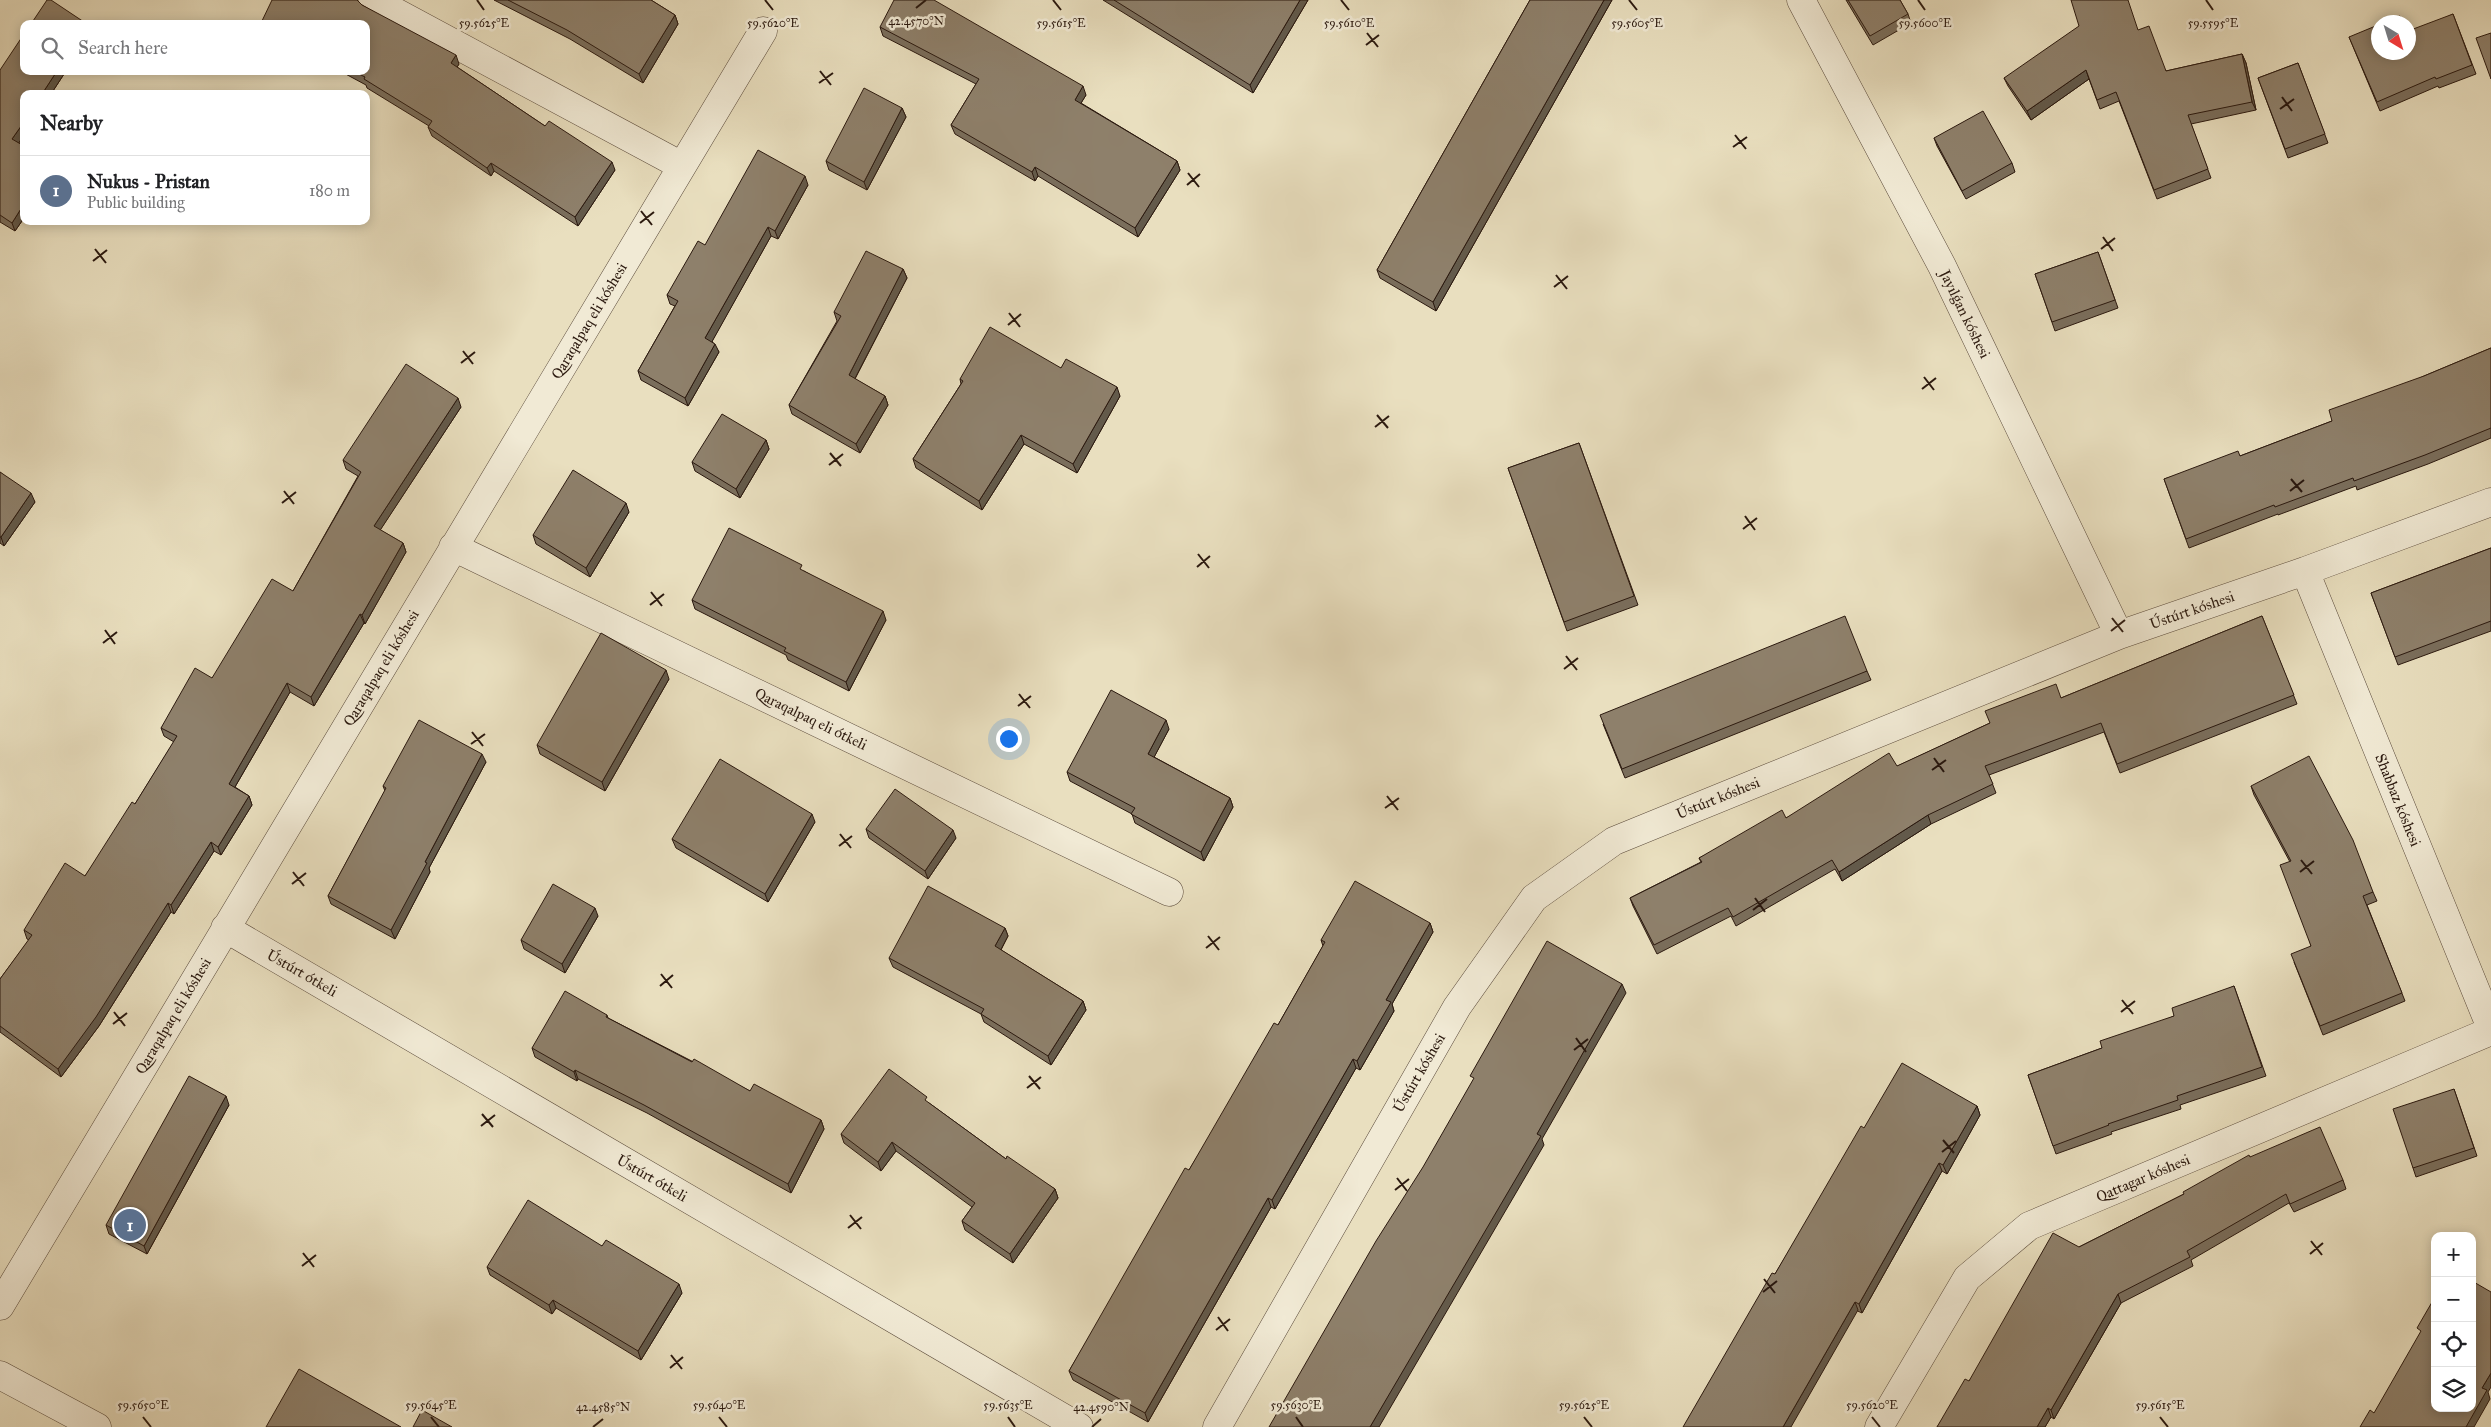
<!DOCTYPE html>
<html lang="en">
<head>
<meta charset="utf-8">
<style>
  body { margin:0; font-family:"IM FELL Great Primer",serif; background:#f2f2f2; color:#202124 }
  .controls { position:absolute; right:15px; bottom:15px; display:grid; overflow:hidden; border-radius:10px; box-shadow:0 2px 12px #0003 }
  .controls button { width:45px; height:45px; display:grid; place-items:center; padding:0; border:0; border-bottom:1px solid #e0e0e0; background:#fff; color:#202124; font:25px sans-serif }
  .compass { position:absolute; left:2371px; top:15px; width:45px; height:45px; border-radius:50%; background:#fff; box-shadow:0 2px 12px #0003; rotate:142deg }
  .you { position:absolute; left:1008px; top:738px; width:18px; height:18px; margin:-12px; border:4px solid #fff; border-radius:50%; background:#1a73e8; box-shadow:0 0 0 8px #1a73e833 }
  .badge { display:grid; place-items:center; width:32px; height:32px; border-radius:50%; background:#8f2418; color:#fff; font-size:16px; font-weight:700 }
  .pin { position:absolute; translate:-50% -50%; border:2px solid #fff; box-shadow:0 1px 5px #0006 }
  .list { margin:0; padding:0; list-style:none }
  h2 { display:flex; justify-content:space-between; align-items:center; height:65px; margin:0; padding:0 20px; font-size:21px }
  h2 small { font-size:16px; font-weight:400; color:#757577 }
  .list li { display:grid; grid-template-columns:32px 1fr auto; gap:15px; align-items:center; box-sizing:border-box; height:70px; padding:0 20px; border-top:1px solid #e0e0e0 }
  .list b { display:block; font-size:19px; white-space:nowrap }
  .list p { margin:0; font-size:16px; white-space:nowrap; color:#757577 }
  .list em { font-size:16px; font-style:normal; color:#757577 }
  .icon { flex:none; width:28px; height:28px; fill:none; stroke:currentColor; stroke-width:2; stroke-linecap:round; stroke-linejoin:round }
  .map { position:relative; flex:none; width:2491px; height:1427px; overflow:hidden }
  .search { position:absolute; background:#fff; box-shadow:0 2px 12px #0003; left:20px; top:20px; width:350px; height:55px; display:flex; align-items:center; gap:12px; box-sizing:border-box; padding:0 18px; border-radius:10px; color:#757577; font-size:19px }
  .panel { position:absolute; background:#fff; box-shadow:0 2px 12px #0003; left:20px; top:90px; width:350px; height:135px; border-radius:10px }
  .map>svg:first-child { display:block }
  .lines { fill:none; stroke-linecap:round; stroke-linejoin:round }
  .minor-casing { stroke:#5a4a3b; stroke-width:29 }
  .minor { stroke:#f1ead5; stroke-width:28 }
  .wall { fill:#7a6e5c; stroke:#2b190f }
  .shaded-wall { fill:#635a4b; stroke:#2b190f }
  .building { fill:#8e806b; stroke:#2b190f }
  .ticks { fill:none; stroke:#2b190f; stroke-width:2 }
  .labels { text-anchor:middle; stroke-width:5; stroke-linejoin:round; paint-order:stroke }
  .street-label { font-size:15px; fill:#2b190f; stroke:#f1ead5 }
  .ticks-label { font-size:12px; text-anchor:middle; fill:#2b190f; stroke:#f1ead5; stroke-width:5; stroke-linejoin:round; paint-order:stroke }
</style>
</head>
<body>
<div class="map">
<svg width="2491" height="1427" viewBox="0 0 2491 1427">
  <rect width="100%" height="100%" fill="#e9dfbf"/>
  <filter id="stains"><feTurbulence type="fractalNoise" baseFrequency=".004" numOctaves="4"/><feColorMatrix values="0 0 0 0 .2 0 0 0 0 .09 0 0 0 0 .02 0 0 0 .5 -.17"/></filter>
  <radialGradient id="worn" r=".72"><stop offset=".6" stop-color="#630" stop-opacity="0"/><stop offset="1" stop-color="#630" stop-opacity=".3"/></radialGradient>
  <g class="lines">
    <g class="minor-casing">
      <path id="minor" d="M373 0 682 166
        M1801 0 1942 266 2119 635
        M453 547 1169 892
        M2305 571 2491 1028
        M225 928 1079 1427
        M0 1306 763 31
        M0 1375 97 1427
        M1217 1427 1457 1007 1534 898 1614 841 2119 635 2305 571 2491 502
        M1879 1427 1967 1278 2029 1226 2491 1031"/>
    </g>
    <use href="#minor" class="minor"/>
  </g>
  <path class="wall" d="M494 0H651L675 15 678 24 643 83 570 39Z
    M1103 0H1308L1253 93Z
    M1530 0H1612L1436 311 1380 278 1377 270Z
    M1846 0H1900L1908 14 1911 23 1873 45Z
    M358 1 362 5 459 64 457 67 545 126 615 170 578 226 494 171 491 176 432 136 428 127 429 126 367 88 366 85 340 71H366V24H261V23Z
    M2453 14 2476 74 2439 88 2438 86 2380 111 2349 37 2378 52Z
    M880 27 1086 95 1081 103 1177 161 1180 170 1138 237 1038 176 1035 181 955 134 951 125 976 84 883 36Z
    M2138 30 2166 71 2242 54 2246 63 2256 110 2191 124 2211 178 2157 199 2119 101 2100 109 2089 79 2031 120 2008 86 2004 78Z
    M2298 63 2328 143 2288 158 2258 78Z
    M0 70 24 71H66L51 94H24L19 143 24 146V218L15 231 0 222Z
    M902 108 906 117 867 190 829 170 826 161Z
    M1934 138 2012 163 2015 172 1966 199 1937 146Z
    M808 185 778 239 771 236 712 341 719 352 688 406 641 380 638 371 675 306 670 304 667 295 705 245Z
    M2098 252 2118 308 2055 331 2035 274Z
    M903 269 907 278 855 379 885 396 888 405 860 453 792 414 789 405 837 321 834 312Z
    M2491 348V438L2428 464 2357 490 2356 486 2278 515V514L2189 548 2164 479 2240 456 2332 421 2424 376Z
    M1061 368 1120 396 1077 473 1024 444 982 510 916 468 913 459 961 384 960 379Z
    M461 407 380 530 403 543 406 552 365 624 364 623 314 706 290 692 235 787 249 796 252 805 221 855 214 851 174 914 171 912 99 1026 61 1077 0 1032V979L29 940 27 939 24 930 85 876 135 804 174 742 164 736 161 728 212 678 293 591 358 476 346 469 343 460Z
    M766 440 769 449 740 498 695 471 692 462Z
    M1579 443 1638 605 1567 631 1508 468Z
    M0 472 35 502 4 546 0 543Z
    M629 512 590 577 536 544 533 535Z
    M2491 548V631L2398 665 2371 593Z
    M804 571 886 620 849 691 788 660 786 655 695 609 692 600Z
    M2262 616 2297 704 2120 773 2104 732 1989 775 1996 793 1931 824 1842 881 1835 869 1736 926 1731 916 1657 954 1633 906 1630 898 1701 862 1699 858 1786 818 1990 723 2061 698Z
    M1867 671 1871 680 1625 778 1603 724Z
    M669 679 605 791 540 754 537 745Z
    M1169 729 1154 757 1230 798 1233 807 1204 861 1135 823 1132 814 1070 781 1067 772Z
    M486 762 429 868 430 872 395 939 331 904 328 896 385 791 383 786Z
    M2251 786 2373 892 2377 901 2367 905 2405 1001 2323 1035 2294 962 2311 946 2290 862 2254 795Z
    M815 822 768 902 676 848 672 839Z
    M866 829 956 838 928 879 869 838Z
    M598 916 565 973 524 949 521 940Z
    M1430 923 1433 932 1392 1004 1394 1011 1360 1070 1356 1068 1275 1209 1271 1207 1148 1422 1073 1380 1069 1371 1189 1170 1278 1025 1323 946 1321 940Z
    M1005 928 1008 936 1001 950 1083 1001 1086 1010 1051 1065 984 1022 981 1014 893 967 889 958Z
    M2234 986 2266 1076 2180 1105 2181 1109 2111 1132 2112 1134 2056 1154 2028 1075 2102 1048 2174 1016Z
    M607 1015 608 1018 750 1091 821 1120 824 1129 791 1193 647 1113 578 1079 577 1081 535 1057 532 1048Z
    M2454 1089 2477 1156 2416 1177 2413 1168Z
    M929 1103 1006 1159 1055 1189 1058 1198 1013 1263 965 1230 962 1221 972 1207 896 1151 881 1171 844 1143 841 1134Z
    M229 1105 147 1254 109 1234 106 1225Z
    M1977 1106 1980 1115 1947 1174 1942 1171 1862 1313 1775 1274 1864 1128Z
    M2250 1157 2343 1180 2346 1189 2294 1212 2289 1203 2191 1260 2193 1266 2121 1303 2054 1419 2051 1417 2045 1427H1937L1969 1381 2079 1247 2184 1194Z
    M602 1246 682 1293 641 1360 556 1308 552 1314 490 1275 487 1267Z"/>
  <path class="shaded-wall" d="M1300 0H1308L1253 93 1250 85Z
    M1604 0H1612L1436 311 1433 302Z
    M675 15 678 24 643 83 639 74Z
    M2242 54 2246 63 2256 110 2252 102Z
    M456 55 459 64 454 72 451 63Z
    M2086 70 2089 79 2031 120 2027 111Z
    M57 71H66L51 94H42Z
    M1083 86 1086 95 1078 108 1075 100Z
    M902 108 906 117 867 190 864 182Z
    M24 122V135L16 147 12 139Z
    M1177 161 1180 170 1138 237 1135 228Z
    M612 162 615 170 578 226 575 217Z
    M491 163 494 171 491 176 487 168Z
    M1035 167 1038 176 1035 181 1032 172Z
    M805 176 808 185 778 239 775 231Z
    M24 204V218L15 231 12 223Z
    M768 227 771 236 709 347 705 338Z
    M903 269 907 278 852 384 849 375Z
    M715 344 719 352 688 406 685 398Z
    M1117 387 1120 396 1077 473 1073 464Z
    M885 396 888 405 860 453 856 444Z
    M458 398 461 407 377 535 374 526Z
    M1021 435 1024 444 982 510 979 501Z
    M766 440 769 449 740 498 736 489Z
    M31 493 35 502 4 546 1 537Z
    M626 503 629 512 590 577 586 568Z
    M403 543 406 552 365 624 362 615Z
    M883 611 886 620 849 691 846 682Z
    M360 614 364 623 314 706 311 697Z
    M666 670 669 679 605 791 602 782Z
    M287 683 290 692 232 792 229 784Z
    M1166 720 1169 729 1151 763 1148 754Z
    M482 754 486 762 429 868 430 872 395 939 391 930 425 862Z
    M249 796 252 805 221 855 218 847Z
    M1230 798 1233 807 1204 861 1201 852Z
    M812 814 815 822 768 902 765 894Z
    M1928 815 1931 824 1842 881 1839 872Z
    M953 830 956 838 928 879 925 871Z
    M211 842 214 851 174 914 171 905Z
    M168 903 171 912 99 1026 61 1077 58 1069Z
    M595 908 598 916 565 973 562 964Z
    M1430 923 1433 932 1392 1004 1394 1011 1360 1070 1357 1061 1386 1000Z
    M1005 928 1008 936 998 955 995 946Z
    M1622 984 1626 993 1542 1139 1544 1145 1379 1427H1370Z
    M1083 1001 1086 1010 1051 1065 1048 1056Z
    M1353 1059 1356 1068 1275 1209 1272 1200Z
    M575 1070 578 1079 577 1081 574 1072Z
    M226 1096 229 1105 147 1254 144 1246Z
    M1977 1106 1980 1115 1947 1174 1943 1165Z
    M821 1120 824 1129 791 1193 788 1184Z
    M892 1142 896 1151 881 1171 878 1162Z
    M1939 1163 1942 1171 1862 1313 1859 1304Z
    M1055 1189 1058 1198 1013 1263 1010 1254Z
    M1268 1198 1271 1207 1148 1422 1145 1413Z
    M679 1284 682 1293 641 1360 638 1351Z
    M2118 1294 2121 1303 2054 1419 2051 1410Z
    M553 1300 556 1308 552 1314 549 1305Z
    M1855 1302 1858 1310 1791 1427H1783Z
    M2491 1373V1387L2488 1392 2490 1399 2474 1427H2466L2482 1388Z
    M2048 1408 2051 1417 2045 1427H2037Z"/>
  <path class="building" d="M47 0H51L87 24H31Z
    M272 0H357L362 5 456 55 451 63 545 126 549 121 612 162 575 217 491 163 487 168 428 127 432 121 364 79 365 77 353 71H366V24H263L261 23Z
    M508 0H651L675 15 639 74 567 30Z
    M894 0H934L1083 86 1075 100 1177 161 1135 228 1035 167 1032 172 951 125 979 79 880 27Z
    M1114 0H1300L1250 85Z
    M1530 0H1604L1433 302 1377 270Z
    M1848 0H1900L1908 14 1870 36Z
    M2071 0H2128L2138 30 2149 26 2166 71 2242 54 2252 102 2188 115 2208 169 2154 190 2116 92 2097 100 2086 70 2027 111 2004 78 2079 26Z
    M2453 14 2472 65 2436 79 2435 77 2377 102 2349 37 2378 25V52H2408V31Z
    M2400 16 2403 22H2384Z
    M2491 33V79L2476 38Z
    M24 34V71H57L42 94H24V122L12 139 24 146V204L12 223 0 215V70Z
    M2298 63 2325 134 2285 149 2258 78Z
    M864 88 902 108 864 182 826 161Z
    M1983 111 2012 163 1962 191 1934 138Z
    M758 150 805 176 775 231 768 227 705 338 715 344 685 398 638 371 678 301 667 295 698 241 705 245Z
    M866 251 903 269 849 375 885 396 856 444 789 405 841 316 834 312Z
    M2098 252 2115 300 2052 322 2035 274Z
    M990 327 1061 368 1066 359 1117 387 1073 464 1021 435 979 501 913 459 963 381 960 379Z
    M2491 348V428L2425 455 2354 481 2353 478 2275 507 2274 505 2186 539 2164 479 2238 451 2240 456 2332 421 2329 410 2424 376Z
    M406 364 458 398 374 526 403 543 362 615 360 614 311 697 287 683 229 784 249 796 218 847 211 842 171 905 168 903 96 1017 58 1069 0 1026V979L32 935 24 930 65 863 85 876 132 802 135 804 177 736 161 728 195 668 212 678 272 579 293 591 361 472 343 460Z
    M722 414 766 440 736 489 692 462Z
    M1579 443 1634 596 1564 622 1508 468Z
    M573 470 626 503 586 568 533 535Z
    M0 472 31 493 1 537H0Z
    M729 528 802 565 800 569 883 611 846 682 784 651 786 648 692 600Z
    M2491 548V621L2395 657 2371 593Z
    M1845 616 1867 671 1622 769 1600 715Z
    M2262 616 2294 695 2117 764 2101 723 1985 766 1993 784 1928 815 1839 872 1832 860 1733 917 1728 908 1654 945 1630 898 1702 862 1699 858 1782 810 1786 818 1889 753 1897 766 1990 723 1985 711 2056 684 2061 698Z
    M601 633 666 670 602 782 537 745Z
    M1111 690 1166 720 1148 754 1230 798 1201 852 1131 814 1135 808 1067 772Z
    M419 720 482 754 425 862 427 863 391 930 328 896 386 788 383 786Z
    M2309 756 2353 840 2373 892 2363 896 2402 993 2320 1026 2291 954 2311 946 2280 865 2291 861 2251 786Z
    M720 759 812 814 765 894 672 839Z
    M895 789 953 830 925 871 866 829Z
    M1355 881 1430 923 1386 1000 1391 1002 1357 1061 1353 1059 1272 1200 1268 1198 1145 1413 1069 1371 1185 1168 1189 1170 1274 1023 1278 1025 1325 942 1321 940Z
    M553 884 595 908 562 964 521 940Z
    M928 886 1005 928 995 946 1083 1001 1048 1056 981 1014 984 1009 889 958Z
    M1547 941 1622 984 1537 1134 1541 1136 1370 1427H1269L1376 1241 1423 1167 1474 1078 1470 1076Z
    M2234 986 2262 1067 2177 1096 2178 1100 2108 1124 2109 1125 2053 1146 2028 1075 2102 1048 2100 1041 2174 1016 2172 1008Z
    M565 991 607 1015 606 1017 692 1062 694 1059 750 1091 754 1084 821 1120 788 1184 644 1105 575 1070 574 1072 532 1048Z
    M1902 1063 1977 1106 1943 1165 1939 1163 1859 1304 1855 1302 1783 1427H1683L1772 1273 1775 1274 1861 1126 1864 1128Z
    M889 1069 927 1097 925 1100 1006 1159 1007 1156 1055 1189 1010 1254 962 1221 975 1203 892 1142 878 1162 841 1134Z
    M189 1076 226 1096 144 1246 106 1225Z
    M2454 1089 2474 1148 2413 1168 2393 1109Z
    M2320 1127 2343 1180 2290 1204 2286 1194 2187 1251 2190 1257 2118 1294 2051 1410 2048 1408 2037 1427H1937L1965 1379 1969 1381 2053 1233 2079 1247 2184 1194 2183 1192 2249 1155 2250 1157Z
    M528 1200 602 1246 606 1240 679 1284 638 1351 553 1300 549 1305 487 1267Z
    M2472 1281 2491 1292V1373L2482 1388 2487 1390 2466 1427H2360L2370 1410 2374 1413 2421 1331 2417 1328 2435 1297V1408H2472Z
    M299 1369 401 1427H266Z
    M422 1410 452 1427H413Z"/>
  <path class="ticks" d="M477 0 484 10M765 0 773 10M1053 0 1061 10M1341 0 1349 10M1629 0 1637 10M1918 0 1925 10M2206 0 2213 10M916 8 926 0M1367 33 1378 47M1366 45 1379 35M820 71 831 85M819 83 833 73M2282 97 2292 111M2280 109 2294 99M1735 135 1746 149M1733 147 1747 137M1188 173 1199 187M1187 185 1200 174M641 211 652 225M640 223 654 212M2103 237 2113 251M95 249 106 263M2101 249 2115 238M93 261 107 250M1556 275 1567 289M1554 287 1568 276M1009 313 1020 327M1008 325 1021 314M463 351 473 364M461 363 475 352M1924 377 1934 390M1922 389 1936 378M1377 415 1388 428M1375 427 1389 416M830 453 841 466M829 465 843 454M2291 479 2302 492M284 491 294 504M2290 491 2304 480M282 503 296 492M1745 516 1755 530M1743 529 1757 518M1198 554 1209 568M1197 567 1210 556M651 592 662 606M650 605 664 594M2112 618 2123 632M105 630 115 644M2111 631 2125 620M103 643 117 632M1566 656 1577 670M1564 669 1578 658M1019 694 1030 708M1018 706 1031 696M472 732 483 746M471 744 485 734M1934 758 1944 772M1932 770 1946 760M1387 796 1398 810M1385 808 1399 798M840 834 851 848M839 846 852 836M2301 860 2312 874M293 872 304 886M2300 872 2314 861M292 884 306 873M1755 898 1765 912M1753 910 1767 899M1208 936 1219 950M1206 948 1220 937M661 974 672 988M660 986 673 975M2122 1000 2133 1014M114 1012 125 1026M2121 1012 2135 1001M113 1024 127 1013M1576 1038 1586 1052M1574 1050 1588 1039M1029 1076 1040 1089M1027 1088 1041 1077M482 1114 493 1127M481 1126 495 1115M1943 1140 1954 1153M1942 1152 1956 1141M1397 1178 1407 1191M1395 1190 1409 1179M850 1215 861 1229M848 1228 862 1217M2311 1241 2322 1255M303 1253 314 1267M2310 1254 2323 1243M302 1266 316 1255M1764 1279 1775 1293M1763 1292 1777 1281M1218 1317 1228 1331M1216 1330 1230 1319M671 1355 682 1369M670 1368 683 1357M143 1417 151 1427M431 1417 439 1427M719 1417 727 1427M1008 1417 1015 1427M1296 1417 1303 1427M1584 1417 1592 1427M1872 1417 1880 1427M2160 1417 2168 1427M593 1427 603 1419M1092 1427 1101 1419"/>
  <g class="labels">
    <g class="street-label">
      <text transform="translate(1965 314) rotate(64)" y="5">Jayılǵan kóshesi</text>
      <text transform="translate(589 321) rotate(-59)" y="5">Qaraqalpaq eli kóshesi</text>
      <text transform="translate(2192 610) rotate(-19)" y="5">Ústúrt kóshesi</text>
      <text transform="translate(381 668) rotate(-59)" y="5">Qaraqalpaq eli kóshesi</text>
      <text transform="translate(811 719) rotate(26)" y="5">Qaraqalpaq eli ótkeli</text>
      <text transform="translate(1718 798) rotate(-22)" y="5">Ústúrt kóshesi</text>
      <text transform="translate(2398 800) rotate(68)" y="5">Shabbaz kóshesi</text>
      <text transform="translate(302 973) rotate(30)" y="5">Ústúrt ótkeli</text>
      <text transform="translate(173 1016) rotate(-59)" y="5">Qaraqalpaq eli kóshesi</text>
      <text transform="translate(1419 1073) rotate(-60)" y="5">Ústúrt kóshesi</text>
      <text transform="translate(652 1178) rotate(30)" y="5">Ústúrt ótkeli</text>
      <text transform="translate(2143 1178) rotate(-23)" y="5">Qattagar kóshesi</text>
    </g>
  </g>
  <g class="ticks-label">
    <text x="916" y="25">42.4570°N</text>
    <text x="484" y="27">59.5625°E</text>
    <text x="773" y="27">59.5620°E</text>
    <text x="1061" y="27">59.5615°E</text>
    <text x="1349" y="27">59.5610°E</text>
    <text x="1637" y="27">59.5605°E</text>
    <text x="1925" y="27">59.5600°E</text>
    <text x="2213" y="27">59.5595°E</text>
    <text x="143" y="1409">59.5650°E</text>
    <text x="431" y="1409">59.5645°E</text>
    <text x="719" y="1409">59.5640°E</text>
    <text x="1008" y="1409">59.5635°E</text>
    <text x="1296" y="1409">59.5630°E</text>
    <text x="1584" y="1409">59.5625°E</text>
    <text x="1872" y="1409">59.5620°E</text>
    <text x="2160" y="1409">59.5615°E</text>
    <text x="603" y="1411">42.4585°N</text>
    <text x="1101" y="1411">42.4590°N</text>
  </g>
  <rect width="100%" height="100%" filter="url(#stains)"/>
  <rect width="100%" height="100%" fill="url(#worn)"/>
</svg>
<div class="controls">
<button>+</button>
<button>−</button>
<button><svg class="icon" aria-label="locate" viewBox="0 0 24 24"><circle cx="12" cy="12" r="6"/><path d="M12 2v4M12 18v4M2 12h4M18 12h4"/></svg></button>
<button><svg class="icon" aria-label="layers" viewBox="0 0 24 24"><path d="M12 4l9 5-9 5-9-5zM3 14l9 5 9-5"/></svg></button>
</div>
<svg class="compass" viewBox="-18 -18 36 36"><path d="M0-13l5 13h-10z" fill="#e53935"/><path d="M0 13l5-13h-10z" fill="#757577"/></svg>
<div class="you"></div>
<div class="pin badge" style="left:130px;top:1225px;background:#5c6f8a">1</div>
<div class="search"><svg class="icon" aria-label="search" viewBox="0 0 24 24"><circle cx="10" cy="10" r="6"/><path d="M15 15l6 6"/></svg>Search here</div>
<section class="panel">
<h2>Nearby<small></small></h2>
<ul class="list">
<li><span class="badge" style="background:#5c6f8a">1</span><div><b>Nukus - Pristan</b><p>Public building</p></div><em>180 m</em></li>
</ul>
</section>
</div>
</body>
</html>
